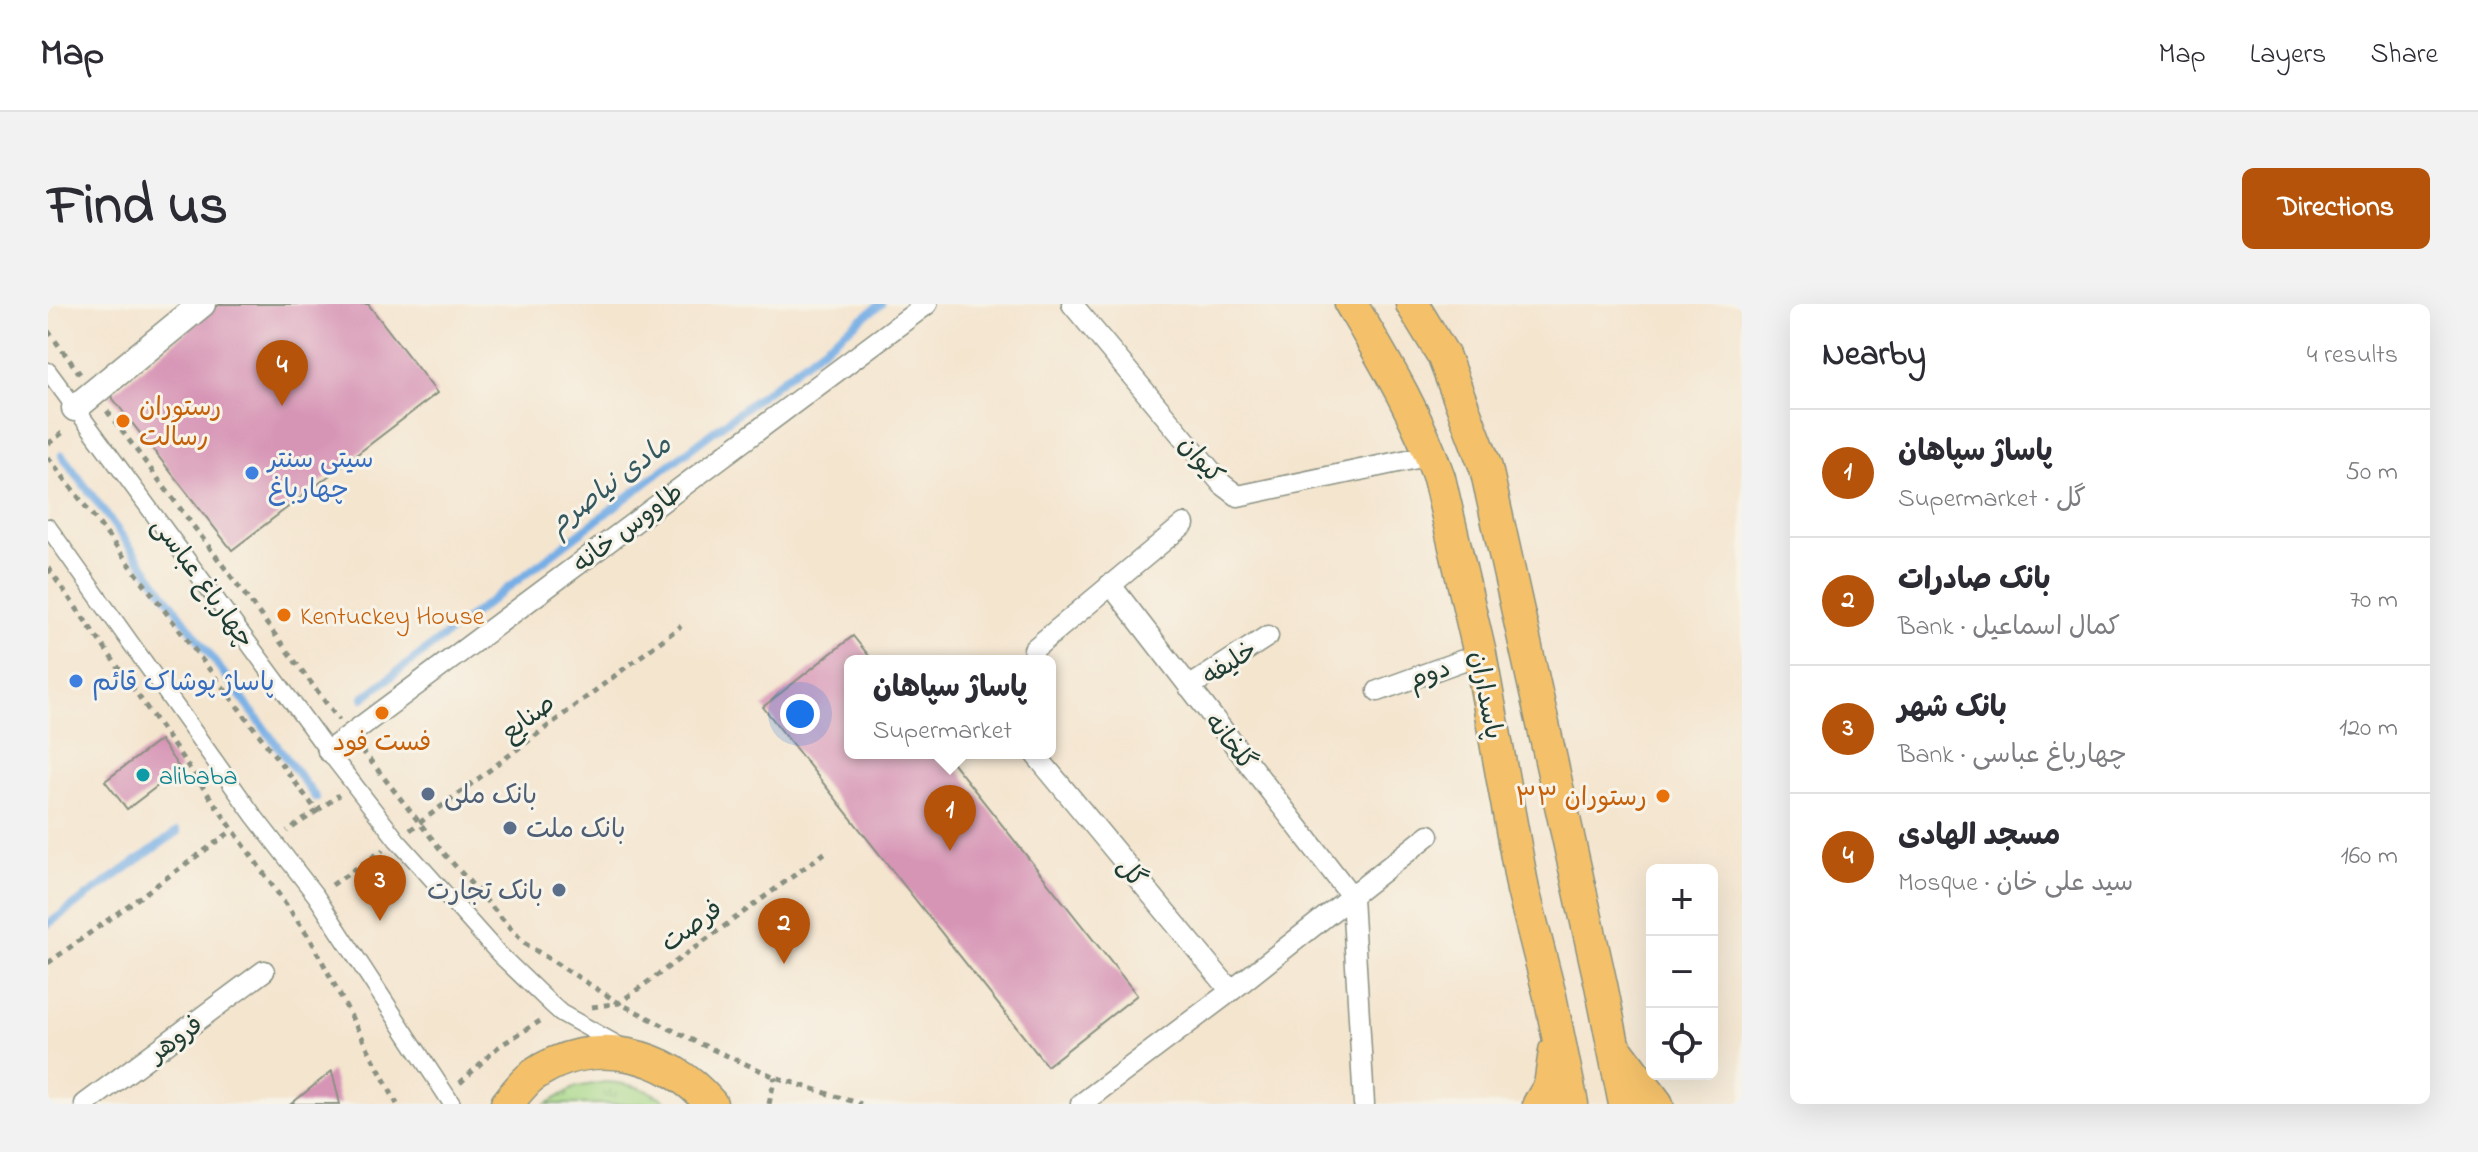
<!DOCTYPE html>
<html lang="en">
<head>
<meta charset="utf-8">
<style>
  body { margin:0; font-family:"Indie Flower","Playpen Sans Arabic",sans-serif; background:#f2f2f3; color:#2b2b33 }
  .controls { position:absolute; right:24px; bottom:24px; display:grid; overflow:hidden; border-radius:12px; box-shadow:0 8px 32px #0002 }
  .controls button { width:72px; height:72px; display:grid; place-items:center; padding:0; border:0; border-bottom:2px solid #e1e1e2; background:#fff; color:#2b2b33; font:40px sans-serif }
  .you { position:absolute; left:752px; top:410px; width:28px; height:28px; margin:-20px; border:6px solid #fff; border-radius:50%; background:#1a73e8; box-shadow:0 0 0 12px #1a73e833 }
  .badge { display:grid; place-items:center; width:52px; height:52px; border-radius:50%; background:#b45309; color:#fff; font-size:26px; font-weight:700 }
  .pin { position:absolute; translate:-50% -66px; filter:drop-shadow(0 2px 4px #0008) }
  .pin::after { content:''; position:absolute; top:42px; width:28px; height:24px; background:inherit; clip-path:polygon(0 0,100% 0,50% 100%) }
  .popup { position:absolute; left:796px; top:351px; width:212px; height:104px; box-sizing:border-box; display:grid; place-content:center; border-radius:12px; background:#fff; filter:drop-shadow(0 2px 6px #0005); font-size:26px; white-space:nowrap; color:#7c7c81 }
  .popup b { font-size:30px; color:#2b2b33 }
  .popup::after { content:''; position:absolute; left:50%; top:100%; margin-left:-16px; border:16px solid transparent; border-top-color:#fff }
  .list { margin:0; padding:0; list-style:none }
  h2 { display:flex; justify-content:space-between; align-items:center; height:104px; margin:0; padding:0 32px; font-size:34px }
  h2 small { font-size:26px; font-weight:400; color:#7c7c81 }
  .list li { display:grid; grid-template-columns:52px 1fr auto; gap:24px; align-items:center; box-sizing:border-box; height:128px; padding:0 32px; border-top:2px solid #e1e1e2 }
  .list b { display:block; font-size:30px; white-space:nowrap }
  .list p { margin:0; font-size:26px; white-space:nowrap; color:#7c7c81 }
  .list em { font-size:26px; font-style:normal; color:#7c7c81 }
  .icon { flex:none; width:44px; height:44px; fill:none; stroke:currentColor; stroke-width:2; stroke-linecap:round; stroke-linejoin:round }
  .map { position:relative; flex:none; width:1694px; height:800px; overflow:hidden; border-radius:12px }
  header { display:flex; align-items:center; gap:48px; box-sizing:border-box; height:112px; padding:0 40px; background:#fff; border-bottom:2px solid #e1e1e2 }
  header strong { font-size:38px }
  nav { display:flex; gap:44px; margin-inline-start:auto; font-size:28px }
  .intro { display:flex; align-items:center; justify-content:space-between; box-sizing:border-box; height:192px; padding:0 48px }
  h1 { margin:0; font-size:56px }
  .button { padding:20px 36px; border-radius:12px; background:#b45309; color:#fff; font-size:28px; font-weight:700 }
  main { display:flex; gap:48px; padding:0 48px }
  aside { flex:1; background:#fff; border-radius:12px; box-shadow:0 8px 32px #0002 }
  .map>svg:first-child { display:block }
  .grass { fill:url(#grass-tufts); stroke:#628a5c; stroke-width:2 }
  .lines { fill:none; stroke-linecap:round; stroke-linejoin:round }
  .stream { stroke:#76aee5; stroke-width:8 }
  .building { fill:#d795b6 }
  .pedestrian-casing { stroke:#8a9182; stroke-width:19 }
  .minor-casing { stroke:#8a9182; stroke-width:23 }
  .tertiary-casing { stroke:#8a9182; stroke-width:29 }
  .primary-casing { stroke:#8a9182; stroke-width:35 }
  .path { stroke:#8a9182; stroke-width:5; stroke-dasharray:6 6; stroke-linecap:butt }
  .pedestrian { stroke:#fff; stroke-width:16 }
  .minor { stroke:#fff; stroke-width:20 }
  .tertiary { stroke:#fff; stroke-width:26 }
  .primary { stroke:#f4c16a; stroke-width:32 }
  .food-dot { fill:#e8710a; stroke:#f7f3e8; stroke-width:3 }
  .shop-dot { fill:#3f7fe0; stroke:#f7f3e8; stroke-width:3 }
  .culture-dot { fill:#0f9aa8; stroke:#f7f3e8; stroke-width:3 }
  .service-dot { fill:#5c6f8a; stroke:#f7f3e8; stroke-width:3 }
  .labels { text-anchor:middle; stroke-width:6; stroke-linejoin:round; paint-order:stroke }
  .food-label { font-size:26px; fill:#c56008; stroke:#f7f3e8; text-anchor:start }
  .shop-label { font-size:26px; fill:#366cbe; stroke:#f7f3e8; text-anchor:start }
  .street-label { font-size:26px; fill:#1f3d34; stroke:#f7f3e8 }
  .culture-label { font-size:26px; fill:#0d838f; stroke:#f7f3e8; text-anchor:start }
  .service-label { font-size:26px; fill:#4e5e75; stroke:#f7f3e8; text-anchor:start }
  .water-label { font-size:28px; font-style:italic; fill:#355960; stroke:#f7f3e8 }
</style>
</head>
<body>
<header>
<strong>Map</strong>
<nav><a>Map</a><a>Layers</a><a>Share</a></nav>
</header>
<div class="intro"><h1>Find us</h1><a class="button">Directions</a></div>
<main>
<div class="map">
<svg width="1694" height="800" viewBox="0 0 1694 800">
  <defs>
    <pattern id="grass-tufts" width="24" height="20" patternUnits="userSpaceOnUse" patternTransform="scale(2)"><rect width="24" height="20" fill="#a4d685"/><path d="M3 7l-1-3M5 7V3M7 7l1-3M15 17l-1-3M17 17v-4M19 17l1-3" fill="none" stroke="#85af6e"/></pattern>
  </defs>
  <rect width="100%" height="100%" fill="#f7f3e8"/>
  <filter id="ink" filterUnits="userSpaceOnUse"><feTurbulence type="fractalNoise" baseFrequency=".0125" numOctaves="2"/><feDisplacementMap in="SourceGraphic" scale="16" xChannelSelector="R" yChannelSelector="G"/><feConvolveMatrix kernelMatrix="1 2 1 2 8 2 1 2 1" color-interpolation-filters="sRGB"/></filter>
  <filter id="wash" filterUnits="userSpaceOnUse"><feTurbulence type="fractalNoise" baseFrequency=".006" numOctaves="4" result="noise"/><feDisplacementMap in="SourceGraphic" scale="32" xChannelSelector="R" yChannelSelector="G"/><feGaussianBlur stdDeviation="1.8" result="paint"/><feColorMatrix in="noise" values="0 0 0 0 0 0 0 0 0 0 0 0 0 0 0 0 0 1.4 0 .05"/><feComposite in="paint" operator="in"/></filter>
  <g filter="url(#wash)">
    <rect width="100%" height="100%" fill="#f4e5cf"/>
    <path class="grass" d="M557 778C582 779 603 785 622 800H498L528 783Z"/>
    <g class="lines">
      <path class="stream" d="M14 151 268 494
        M315 394 833 0
        M0 620 129 528"/>
    </g>
    <g id="blocks">
      <path class="building" d="M172 0H320L389 89 184 246 62 91Z
        M805 332 825 357H802V449H897L1089 691 999 762 715 403Z
        M112 436 132 465 79 505 57 477Z
        M284 767 292 800H243Z"/>
    </g>
  </g>
  <g filter="url(#ink)">
    <use href="#blocks" fill-opacity="0" stroke="#8a9182" stroke-width="2"/>
    <g class="lines">
      <g class="pedestrian-casing">
        <path id="pedestrian" d="M0 67 280 447 349 536 451 650 503 700 513 709 572 742
          M0 223 206 512 268 592 404 800"/>
      </g>
      <g class="minor-casing">
        <path id="minor" d="M1024 0 1174 180 1190 192 1383 151
          M1062 280 1304 593 1316 800
          M986 345 1136 220
          M1141 383 1220 332
          M1330 387 1432 350
          M280 447 879 0
          M986 449 1183 687
          M37 800 216 667
          M1033 800 1183 687 1381 531"/>
      </g>
      <g class="tertiary-casing">
        <path id="tertiary" d="M27 104 154 0"/>
      </g>
      <g class="primary-casing">
        <path id="primary" d="M1303 0C1336 56 1370 112 1391 174L1432 350 1475 586 1502 692 1524 800
          M1364 0 1395 51 1438 164 1553 681 1577 800
          M1570 748 1609 800
          M459 800C466 791 475 779 484 772 542 730 620 748 663 800
          M1491 800 1502 782 1507 747"/>
      </g>
      <path class="path" d="M0 27 32 70
        M59 107 291 416
        M0 140 18 126
        M0 153 269 507 239 527
        M0 264 263 636 349 800
        M314 446 393 546 476 639 571 699 646 737 727 773 813 800
        M269 507 291 491
        M362 526 633 322
        M284 581 335 546
        M0 659 185 526
        M544 703 571 699 778 548
        M412 779 450 743 492 717
        M721 800 727 773"/>
      <use href="#pedestrian" class="pedestrian"/>
      <use href="#minor" class="minor"/>
      <use href="#tertiary" class="tertiary"/>
      <use href="#primary" class="primary"/>
    </g>
  </g>
  <g class="food-dot">
    <circle cx="75" cy="117" r="8"/>
    <circle cx="236" cy="311" r="8"/>
    <circle cx="334" cy="409" r="8"/>
    <circle cx="1615" cy="492" r="8"/>
  </g>
  <g class="shop-dot">
    <circle cx="204" cy="169" r="8"/>
    <circle cx="28" cy="377" r="8"/>
  </g>
  <circle class="culture-dot" cx="95" cy="471" r="8"/>
  <g class="service-dot">
    <circle cx="380" cy="490" r="8"/>
    <circle cx="462" cy="524" r="8"/>
    <circle cx="511" cy="586" r="8"/>
  </g>
  <g class="labels">
    <g class="food-label">
      <text x="91" y="111">رستوران<tspan x="91" dy="30">رسالت</tspan></text>
      <text x="252" y="320">Kentuckey House</text>
      <text x="334" y="446" text-anchor="middle">فست فود</text>
      <text x="1599" y="501" text-anchor="end">رستوران ۳۳</text>
    </g>
    <g class="shop-label">
      <text x="220" y="163">سیتی سنتر<tspan x="220" dy="30">چهارباغ</tspan></text>
      <text x="44" y="386">پاساژ پوشاک قائم</text>
    </g>
    <g class="street-label">
      <text transform="translate(1154 155) rotate(49)" y="9">کیوان</text>
      <text transform="translate(579 223) rotate(-37)" y="9">طاووس خانه</text>
      <text transform="translate(156 278) rotate(54)" y="9">چهارباغ عباسی</text>
      <text transform="translate(1181 358) rotate(-33)" y="9">خلیفه</text>
      <text transform="translate(1381 369) rotate(-20)" y="9">دوم</text>
      <text transform="translate(1439 391) rotate(79)" y="9">پاسداران</text>
      <text transform="translate(479 413) rotate(-37)" y="9">صنایع</text>
      <text transform="translate(1183 437) rotate(52)" y="9">گلخانه</text>
      <text transform="translate(1084 568) rotate(50)" y="9">گل</text>
      <text transform="translate(643 621) rotate(-36)" y="9">فرصت</text>
      <text transform="translate(127 734) rotate(-36)" y="9">فروهر</text>
    </g>
    <g class="culture-label">
      <text x="111" y="480">alibaba</text>
    </g>
    <g class="service-label">
      <text x="396" y="499">بانک ملی</text>
      <text x="478" y="533">بانک ملت</text>
      <text x="495" y="595" text-anchor="end">بانک تجارت</text>
    </g>
    <g class="water-label">
      <text transform="translate(561 179) rotate(-37)" y="10">مادی نیاصرم</text>
    </g>
  </g>
</svg>
<div class="controls">
<button>+</button>
<button>−</button>
<button><svg class="icon" aria-label="locate" viewBox="0 0 24 24"><circle cx="12" cy="12" r="6"/><path d="M12 2v4M12 18v4M2 12h4M18 12h4"/></svg></button>
</div>
<div class="you"></div>
<div class="pin badge" style="left:902px;top:547px">1</div>
<div class="popup"><b>پاساژ سپاهان</b>Supermarket</div>
<div class="pin badge" style="left:736px;top:660px">2</div>
<div class="pin badge" style="left:332px;top:617px">3</div>
<div class="pin badge" style="left:234px;top:102px">4</div>
</div>
<aside>
<h2>Nearby<small>4 results</small></h2>
<ul class="list">
<li><span class="badge">1</span><div><b>پاساژ سپاهان</b><p>Supermarket · گل</p></div><em>50 m</em></li>
<li><span class="badge">2</span><div><b>بانک صادرات</b><p>Bank · کمال اسماعیل</p></div><em>70 m</em></li>
<li><span class="badge">3</span><div><b>بانک شهر</b><p>Bank · چهارباغ عباسی</p></div><em>120 m</em></li>
<li><span class="badge">4</span><div><b>مسجد الهادی</b><p>Mosque · سید علی خان</p></div><em>160 m</em></li>
</ul>
</aside>
</main>
</body>
</html>
